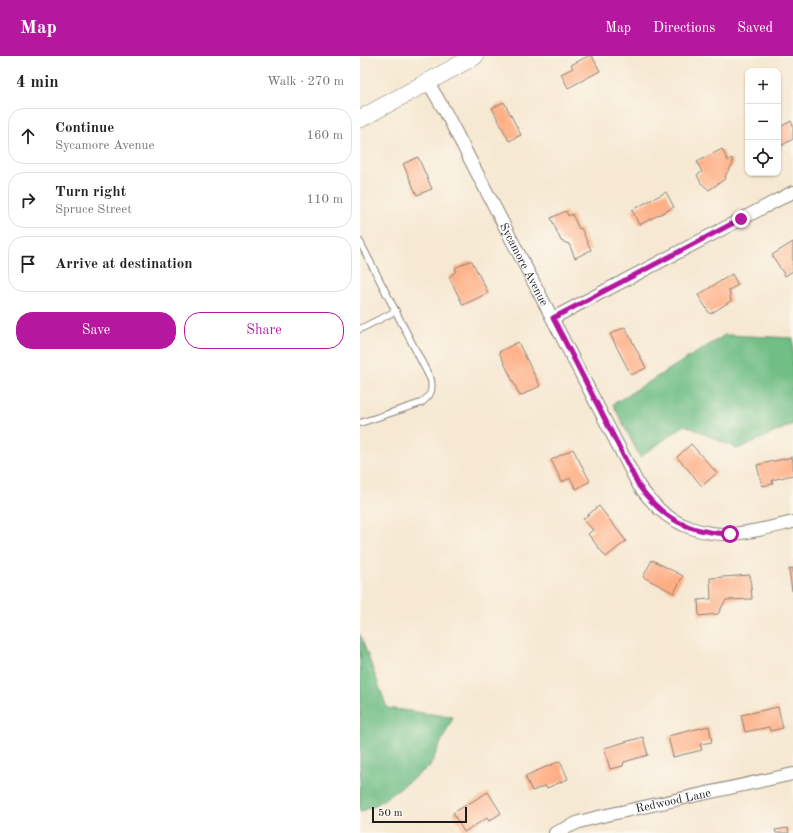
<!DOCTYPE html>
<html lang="en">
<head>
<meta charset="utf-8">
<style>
  body { margin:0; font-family:"Old Standard TT",serif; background:#f2f2f2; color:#222 }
  .controls { position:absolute; right:12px; top:12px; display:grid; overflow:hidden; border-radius:8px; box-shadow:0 1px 3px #0004 }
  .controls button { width:36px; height:36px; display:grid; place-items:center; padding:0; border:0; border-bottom:1px solid #e0e0e0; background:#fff; color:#222; font:20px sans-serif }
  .scale { position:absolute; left:12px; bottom:10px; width:95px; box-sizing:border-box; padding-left:4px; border:2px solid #1c1c1c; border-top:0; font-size:11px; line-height:14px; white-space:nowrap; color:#1c1c1c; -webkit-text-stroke:3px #fbf7ec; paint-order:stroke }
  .stop { position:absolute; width:12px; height:12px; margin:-9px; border:3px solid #b5179e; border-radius:50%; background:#fff }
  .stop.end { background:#b5179e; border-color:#fff; box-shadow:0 1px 4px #0008 }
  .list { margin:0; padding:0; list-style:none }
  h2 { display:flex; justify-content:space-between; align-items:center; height:52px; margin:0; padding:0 16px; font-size:17px }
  h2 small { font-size:13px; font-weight:400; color:#767676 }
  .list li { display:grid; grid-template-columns:26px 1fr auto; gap:12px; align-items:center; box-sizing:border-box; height:56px; margin:0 8px 8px; padding:0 8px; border:1px solid #e0e0e0; border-radius:16px }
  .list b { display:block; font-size:15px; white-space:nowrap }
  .list p { margin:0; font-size:13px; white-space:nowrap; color:#767676 }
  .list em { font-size:13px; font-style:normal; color:#767676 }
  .actions { display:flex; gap:8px; padding:12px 16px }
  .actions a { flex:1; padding:9px 0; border:1px solid #b5179e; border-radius:16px; text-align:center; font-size:14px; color:#b5179e }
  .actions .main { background:#b5179e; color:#fff }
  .icon { flex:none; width:22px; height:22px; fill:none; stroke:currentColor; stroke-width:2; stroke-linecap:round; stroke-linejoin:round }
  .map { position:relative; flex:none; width:433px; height:777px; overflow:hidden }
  header { display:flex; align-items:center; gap:24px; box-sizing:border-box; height:56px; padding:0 20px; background:#b5179e; color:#fff }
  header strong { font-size:19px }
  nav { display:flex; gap:22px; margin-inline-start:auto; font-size:14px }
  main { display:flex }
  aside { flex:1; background:#fff }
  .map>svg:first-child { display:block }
  .forest { fill:#71be86; stroke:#466d51 }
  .building { fill:#feae84 }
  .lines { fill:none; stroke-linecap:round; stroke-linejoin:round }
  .lane-casing { stroke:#898277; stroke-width:8 }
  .street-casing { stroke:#898277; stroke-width:14 }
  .secondary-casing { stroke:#898277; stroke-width:18 }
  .lane { stroke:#fff; stroke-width:6 }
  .street { stroke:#fff; stroke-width:12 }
  .secondary { stroke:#fff; stroke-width:17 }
  .route { stroke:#b5179e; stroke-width:5 }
  .labels { text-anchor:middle; stroke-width:4; stroke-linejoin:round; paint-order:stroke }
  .street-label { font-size:12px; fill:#1c1c1c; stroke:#fbf7ec }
</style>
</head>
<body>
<header>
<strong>Map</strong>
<nav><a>Map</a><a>Directions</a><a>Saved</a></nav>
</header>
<main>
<aside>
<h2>4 min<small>Walk · 270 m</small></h2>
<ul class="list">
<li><svg class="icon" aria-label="ahead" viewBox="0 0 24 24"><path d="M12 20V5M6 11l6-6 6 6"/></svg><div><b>Continue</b><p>Sycamore Avenue</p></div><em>160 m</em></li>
<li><svg class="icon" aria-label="right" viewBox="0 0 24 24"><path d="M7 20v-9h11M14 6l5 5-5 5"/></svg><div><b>Turn right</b><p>Spruce Street</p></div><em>110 m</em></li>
<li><svg class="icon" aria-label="arrive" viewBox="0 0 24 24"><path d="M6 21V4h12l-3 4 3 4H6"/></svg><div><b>Arrive at destination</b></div></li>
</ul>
<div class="actions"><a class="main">Save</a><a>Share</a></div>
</aside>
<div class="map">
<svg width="433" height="777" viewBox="0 0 433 777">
  <rect width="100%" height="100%" fill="#fbf7ec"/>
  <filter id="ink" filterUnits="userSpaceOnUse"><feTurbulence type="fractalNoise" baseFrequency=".025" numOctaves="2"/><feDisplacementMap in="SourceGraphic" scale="8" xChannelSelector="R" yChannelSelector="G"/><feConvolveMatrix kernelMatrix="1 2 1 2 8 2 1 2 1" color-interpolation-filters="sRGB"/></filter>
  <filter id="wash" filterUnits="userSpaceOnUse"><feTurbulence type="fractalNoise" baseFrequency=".012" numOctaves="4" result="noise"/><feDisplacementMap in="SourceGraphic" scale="16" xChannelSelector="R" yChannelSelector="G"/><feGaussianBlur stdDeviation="0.9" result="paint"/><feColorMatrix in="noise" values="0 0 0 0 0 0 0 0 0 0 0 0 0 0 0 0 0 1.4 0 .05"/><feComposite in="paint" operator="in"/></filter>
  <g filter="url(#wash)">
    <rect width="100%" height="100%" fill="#f6e8d2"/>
    <path class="forest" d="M365 279 433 282V368L378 393 325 369 280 401 253 348Z
      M0 578 27 652 93 661 70 710 16 749 0 756Z"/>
    <g id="blocks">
      <path class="building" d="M228 0H232L240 15 208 32 201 18 213 12 211 9Z
        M144 46 161 79 149 85 132 52Z
        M431 65 433 69V83L419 91 421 94 418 96V72Z
        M362 93 368 105 372 102 373 108 366 118 365 123 349 134 341 127 337 119 342 116 337 106Z
        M58 101 72 133 57 139 43 108Z
        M306 136 314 151 279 169 272 154Z
        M206 155 208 160 212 158 219 173 221 172 231 194 215 202 209 188 201 185 191 162Z
        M433 186V207L432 208 433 209V215L425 220 412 199Z
        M109 205H112L128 237 103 249 89 221 96 215 95 212Z
        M372 218 378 229 369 234 371 245 350 258 338 239Z
        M265 271 286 312 271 319 250 278Z
        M158 286 180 330 160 340 139 296Z
        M331 388 357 417 342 430 317 401Z
        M213 393 230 425 216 433 210 422 202 426 191 404Z
        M432 401 433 406V419L412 424 413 428 402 430 397 409Z
        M239 450 266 485 246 501 228 478 233 474 223 463Z
        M292 504 323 520 314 537 283 521Z
        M433 512V534L432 535 429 513Z
        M390 519 392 543 366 544 358 558 339 560 338 544 351 543 350 522Z
        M418 651 423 672 410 675 409 671 385 676 381 659Z
        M349 670 352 686 340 688 342 694 313 701 308 680Z
        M283 681 288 699 264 706 263 710 250 713 244 692Z
        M200 705 208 723 187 732 185 730 172 735 165 720Z
        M128 736 141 757 129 765 127 762 104 776 93 757Z
        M428 772 429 777H416L415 774Z"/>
    </g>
  </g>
  <g filter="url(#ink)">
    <use href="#blocks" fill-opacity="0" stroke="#898277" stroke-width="1"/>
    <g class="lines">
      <g class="lane-casing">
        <path id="lane" d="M0 186 71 324C73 336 70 340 61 347L0 367
          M0 273 36 255"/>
      </g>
      <g class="street-casing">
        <g id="street">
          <path id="s1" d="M68 26 86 57 279 430C285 438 292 446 299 453 317 470 345 479 370 478 391 477 412 471 433 466"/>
          <path d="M193 262 433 136"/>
          <path id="s2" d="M195 777 219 766 238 761 433 718"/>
        </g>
      </g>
      <g class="secondary-casing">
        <path id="secondary" d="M0 63 115 0"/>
      </g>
      <use href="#lane" class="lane"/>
      <use href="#street" class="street"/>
      <use href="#secondary" class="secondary"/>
    </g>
  </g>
  <g class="lines" filter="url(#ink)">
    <path class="route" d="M370 478C328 476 304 464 279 430L193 262 381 163"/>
  </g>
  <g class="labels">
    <g class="street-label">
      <text dy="4" stroke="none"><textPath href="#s1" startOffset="206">Sycamore Avenue</textPath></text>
      <text dy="4" stroke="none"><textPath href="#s2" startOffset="123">Redwood Lane</textPath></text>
    </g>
  </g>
</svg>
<div class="controls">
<button>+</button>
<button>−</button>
<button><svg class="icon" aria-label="locate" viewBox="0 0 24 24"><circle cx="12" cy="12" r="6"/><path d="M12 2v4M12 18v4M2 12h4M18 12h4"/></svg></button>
</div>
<div class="scale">50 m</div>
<div class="stop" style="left:370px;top:478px"></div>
<div class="stop end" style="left:381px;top:163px"></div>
</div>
</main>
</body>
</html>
